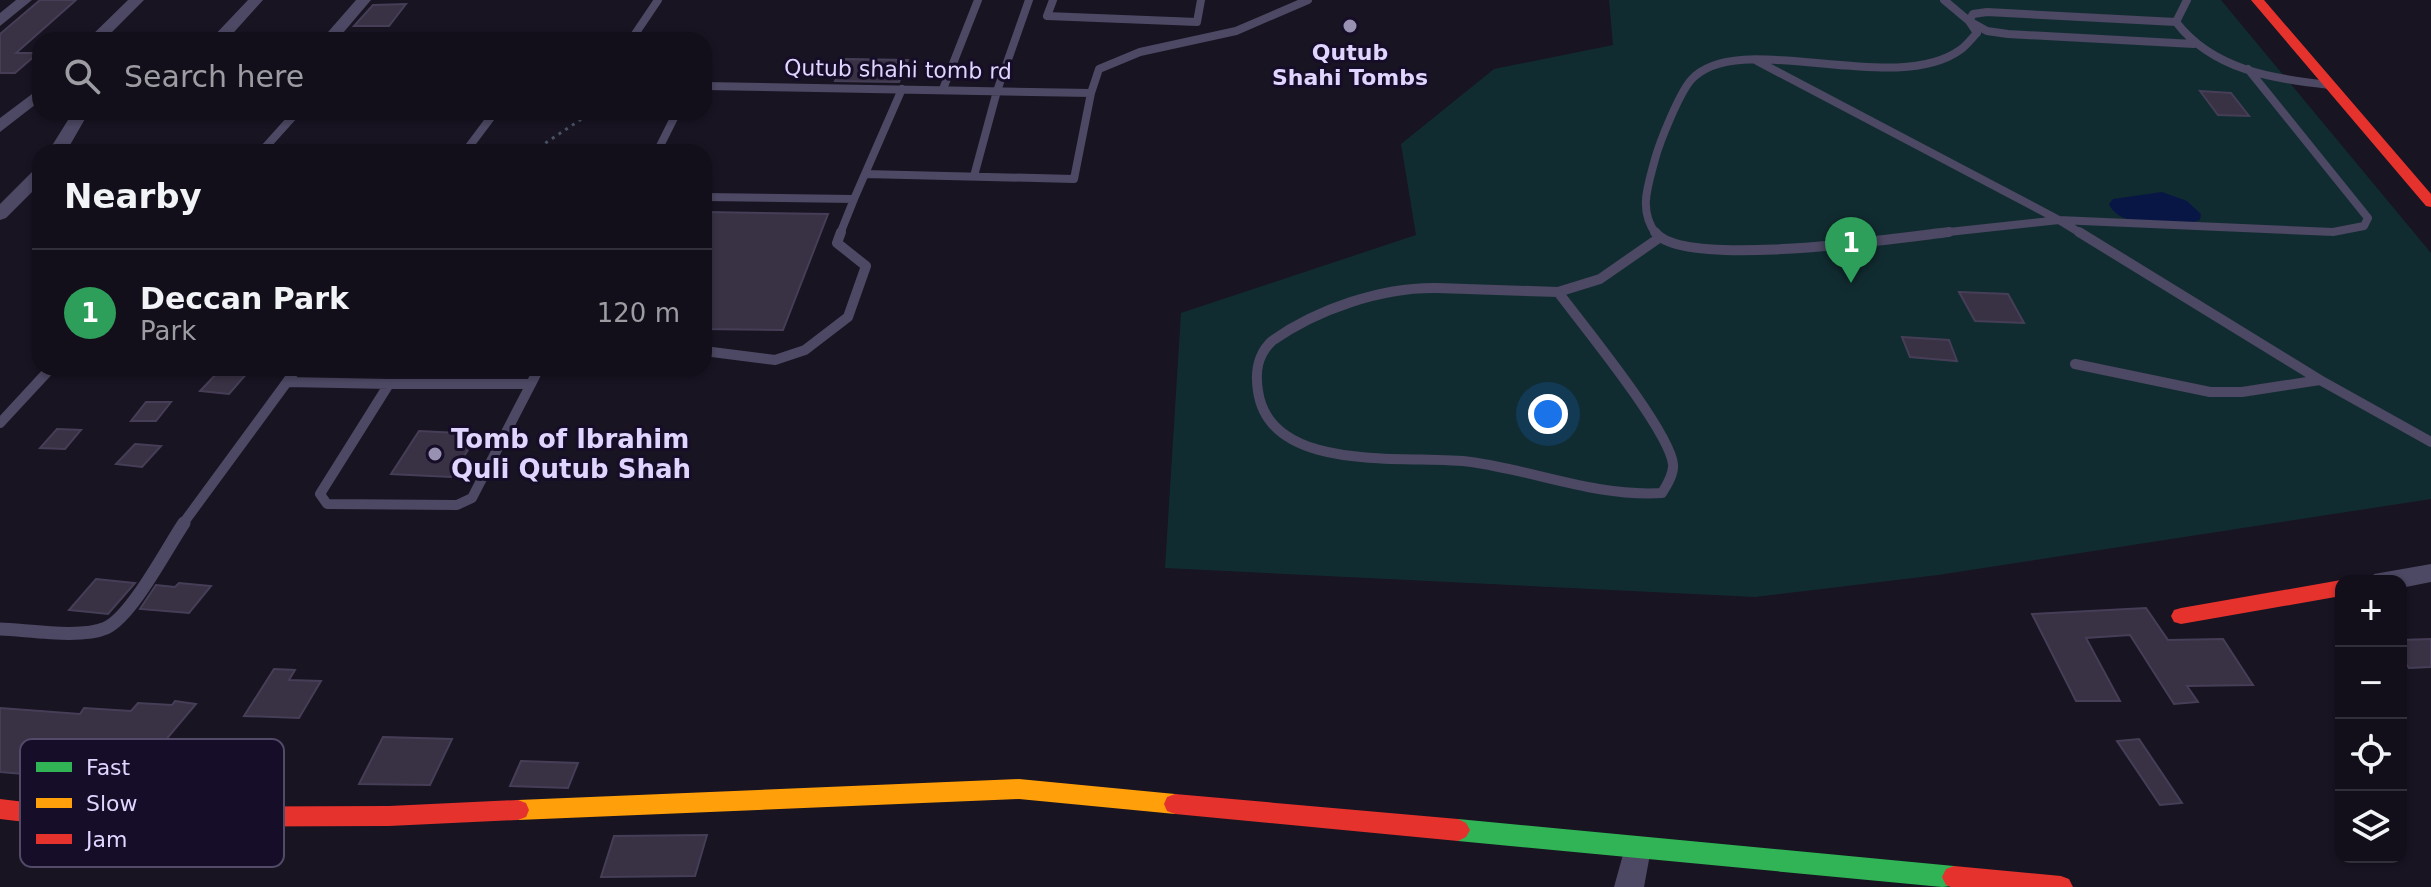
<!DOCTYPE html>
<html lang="en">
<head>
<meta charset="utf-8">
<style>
  body { margin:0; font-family:"DejaVu Sans",sans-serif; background:#1f1d27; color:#f1f3f6 }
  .controls { position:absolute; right:24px; bottom:24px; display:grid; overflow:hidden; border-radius:16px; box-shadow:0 2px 6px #0004 }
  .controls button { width:72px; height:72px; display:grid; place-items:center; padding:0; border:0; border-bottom:2px solid #312f39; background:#120f1a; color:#f1f3f6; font:40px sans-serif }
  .you { position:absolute; left:1548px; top:414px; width:28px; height:28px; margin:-20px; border:6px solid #fff; border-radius:50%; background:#1a73e8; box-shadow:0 0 0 12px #1a73e833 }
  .badge { display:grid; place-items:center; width:52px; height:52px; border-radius:50%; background:#db2777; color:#fff; font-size:26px; font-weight:700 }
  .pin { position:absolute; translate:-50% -66px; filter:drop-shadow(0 2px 4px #0008) }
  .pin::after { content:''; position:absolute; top:42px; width:28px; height:24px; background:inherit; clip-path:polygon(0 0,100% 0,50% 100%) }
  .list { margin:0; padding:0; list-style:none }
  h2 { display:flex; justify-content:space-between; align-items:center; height:104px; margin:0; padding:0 32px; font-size:34px }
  h2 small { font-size:26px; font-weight:400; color:#9c9ca2 }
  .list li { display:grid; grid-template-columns:52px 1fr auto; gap:24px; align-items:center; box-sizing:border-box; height:128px; padding:0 32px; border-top:2px solid #312f39 }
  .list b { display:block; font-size:30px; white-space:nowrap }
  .list p { margin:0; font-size:26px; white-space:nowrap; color:#9c9ca2 }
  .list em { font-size:26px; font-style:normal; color:#9c9ca2 }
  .icon { flex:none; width:44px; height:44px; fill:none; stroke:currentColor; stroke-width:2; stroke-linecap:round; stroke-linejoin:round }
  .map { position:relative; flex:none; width:2431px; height:887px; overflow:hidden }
  .search { position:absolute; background:#120f1a; box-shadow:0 2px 6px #0004; left:32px; top:32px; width:680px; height:88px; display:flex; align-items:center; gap:20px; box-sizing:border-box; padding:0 28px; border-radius:24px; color:#9c9ca2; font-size:30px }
  .panel { position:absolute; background:#120f1a; box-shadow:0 2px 6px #0004; left:32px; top:144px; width:680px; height:232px; border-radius:24px }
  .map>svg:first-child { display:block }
  .green { fill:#112c31 }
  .water { fill:#081645 }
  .building { fill:#383244; stroke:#463e57; stroke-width:2 }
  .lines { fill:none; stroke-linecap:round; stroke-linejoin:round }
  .path { stroke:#475365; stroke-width:3; stroke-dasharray:3 5; stroke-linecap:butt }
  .lane-far2 { stroke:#4d4863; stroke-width:8 }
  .lane-far1 { stroke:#4d4863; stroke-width:10 }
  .lane { stroke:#4d4863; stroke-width:13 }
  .street { fill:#4d4863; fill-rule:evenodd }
  .fast { fill:#30b455; fill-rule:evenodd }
  .slow { fill:#ff9f0a; fill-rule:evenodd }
  .jam { fill:#e5322d; fill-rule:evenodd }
  .poi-dot { fill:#9991b2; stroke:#160e28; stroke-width:3 }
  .labels { text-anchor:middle; stroke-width:6; stroke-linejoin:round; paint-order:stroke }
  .far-poi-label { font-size:22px; font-weight:bold; fill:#dfd5ff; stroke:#160e28 }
  .far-street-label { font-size:22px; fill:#dfd5ff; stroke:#160e28 }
  .poi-label { font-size:26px; font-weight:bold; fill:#dfd5ff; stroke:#160e28; text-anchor:start }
  .key { fill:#160e28; stroke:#524a68; stroke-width:2 }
  .key-label { font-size:22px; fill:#dfd5ff }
</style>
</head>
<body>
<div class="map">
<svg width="2431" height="887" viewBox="0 0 2431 887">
  <rect width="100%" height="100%" fill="#181422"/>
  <path class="green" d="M1609 0H2221L2431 253V499L1938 575 1755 597 1165 568 1181 313 1416 235 1401 144 1494 69 1613 45Z"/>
  <path class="water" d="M2162 192 2187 201 2201 214 2200 220 2190 223C2166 222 2120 229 2109 204L2113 199Z"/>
  <path class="building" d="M40 0H76L16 53H38L15 73H0V34Z
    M406 4 389 26H354L373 5Z
    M845 59 908 60 899 82 835 81Z
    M2200 91 2231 93 2249 116 2218 115Z
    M704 212 828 214 783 330 704 329Z
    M1959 292 2008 294 2024 323 1975 321Z
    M1902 337 1949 340 1957 361 1910 357Z
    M220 370 248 372 229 394 200 391Z
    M146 402H171L156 421H131Z
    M57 429 81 430 65 449 40 448Z
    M419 431 478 434 451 477 391 474Z
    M135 444 161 446 142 467 116 464Z
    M96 579 135 583 108 614 69 610Z
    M179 583 211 586 189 613 140 609 156 585 175 587Z
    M2146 608 2168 640 2223 639 2253 685 2187 686 2198 702 2174 704 2130 635 2086 638 2120 701H2076L2032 614Z
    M2431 639V667L2409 668 2401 657V640Z
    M274 669 295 670 289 680 321 681 299 718 244 716Z
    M175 701 196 704 149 760 101 751H43L24 774 0 772V708L80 714 84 708 131 711 138 703 172 705Z
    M383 737 452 739 430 785 359 784Z
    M2139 739 2182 803 2160 805 2117 741Z
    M521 761 578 763 568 788 510 786Z
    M707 835 695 876 601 877 614 836Z"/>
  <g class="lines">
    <path class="path" d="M532 152 592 112"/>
    <path class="lane-far2" d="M1053 0 1047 16 1197 22 1201 0
      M2187 0 2176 22C2213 70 2273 79 2330 85
      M2176 22 1987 12 1973 14 1969 21 1987 31 2008 34 2194 44
      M631 40 658 0
      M1757 61 2059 220 2333 232 2364 226 2368 218 2248 69
      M704 86 1091 93 1099 69 1140 52 1236 31 1308 0
      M943 89 978 0
      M261 152 297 112
      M465 152 495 112
      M657 152 677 112
      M865 174 1074 179 1091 93
      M974 176 997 91 1029 0
      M704 197 854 199 902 89
      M840 234 854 199
      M1656 234C1638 210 1648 186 1655 159 1660 141 1679 94 1691 80 1737 27 1893 98 1960 50 1966 46 1971 39 1977 33L1969 21 1944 0
      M1930 234 2059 220 2082 234"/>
    <path class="lane-far1" d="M1655 232C1683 270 1898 238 1949 232
      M2079 232 2320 380 2431 442
      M1437 288 1558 292C1582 324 1669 430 1673 464 1674 474 1667 485 1662 493 1595 497 1536 471 1471 462 1410 454 1270 476 1258 391 1255 372 1257 355 1272 341 1317 309 1382 287 1437 288Z
      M1558 292 1600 279 1659 238
      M704 351 775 360 805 350 848 317 866 266 837 243 841 232
      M2075 364 2210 392H2242L2320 380
      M297 368 287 382 389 384
      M389 384H531L472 498 457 505 327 504 320 494Z
      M531 384 539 368
      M0 423 51 368
      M182 525 287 382"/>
    <path class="lane" d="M0 629C28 630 81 639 106 628 132 616 167 548 184 523"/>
    <path class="street" d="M16 0H32L0 26V13Z
      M128 0H144L104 40H87Z
      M248 0H263L227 40H210Z
      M356 0H371L337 40H321Z
      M40 88V101L0 132V118Z
      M73 112H89L66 152H48Z
      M40 169V184L6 218 0 220V204L34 170Z
      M2431 564V582L2401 588V581H2371L2374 574Z
      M1637 836 1647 840 1651 849 1644 887H1614L1627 840Z"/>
    <path class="fast" d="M1458 819 1954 866 1962 869 1966 877 1962 885 1942 887 1458 841 1450 837 1446 830 1450 823Z"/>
    <path class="slow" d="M1019 779 1175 794 1183 797 1186 804 1183 811 1175 814 1019 799 518 820 510 817 507 810 510 803 518 800Z"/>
    <path class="jam" d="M2251 0H2264L2431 194V207L2426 206Z
      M2341 580 2344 581H2341V596L2181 624 2174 622 2171 616 2174 610 2181 608Z
      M1175 794 1458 819 1466 823 1470 830 1466 837 1458 841 1175 814 1167 811 1164 804 1167 797Z
      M0 799 67 807 389 806 518 800 526 803 529 810 526 817 518 820 389 826 67 827 0 819Z
      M1954 866 2061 876 2069 879 2073 887H1951L1946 885 1942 877 1946 869Z"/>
  </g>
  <g class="poi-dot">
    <circle cx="1350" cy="26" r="8"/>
    <circle cx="435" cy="454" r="8"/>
  </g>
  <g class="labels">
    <g class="far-poi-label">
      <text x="1350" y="60">Qutub<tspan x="1350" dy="25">Shahi Tombs</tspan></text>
    </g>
    <g class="far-street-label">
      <text transform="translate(898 69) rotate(1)" y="8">Qutub shahi tomb rd</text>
    </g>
    <g class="poi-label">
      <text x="451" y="448">Tomb of Ibrahim<tspan x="451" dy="30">Quli Qutub Shah</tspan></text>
    </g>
  </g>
  <rect x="20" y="739" width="264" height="128" rx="12" class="key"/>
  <rect x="36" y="762" width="36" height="10" fill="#30b455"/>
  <rect x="36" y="798" width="36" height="10" fill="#ff9f0a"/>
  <rect x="36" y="834" width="36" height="10" fill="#e5322d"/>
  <g class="key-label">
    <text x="86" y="775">Fast</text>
    <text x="86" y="811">Slow</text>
    <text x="86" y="847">Jam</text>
  </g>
</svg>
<div class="controls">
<button>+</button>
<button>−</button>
<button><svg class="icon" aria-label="locate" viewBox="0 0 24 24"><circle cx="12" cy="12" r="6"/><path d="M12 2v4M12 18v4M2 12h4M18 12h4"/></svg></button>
<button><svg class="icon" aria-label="layers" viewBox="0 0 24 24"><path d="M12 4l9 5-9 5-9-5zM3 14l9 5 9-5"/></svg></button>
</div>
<div class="you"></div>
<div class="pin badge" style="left:1851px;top:283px;background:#2e9e5b">1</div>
<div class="search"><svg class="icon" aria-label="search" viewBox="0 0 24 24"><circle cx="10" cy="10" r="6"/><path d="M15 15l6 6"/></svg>Search here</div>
<section class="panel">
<h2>Nearby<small></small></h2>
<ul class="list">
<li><span class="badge" style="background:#2e9e5b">1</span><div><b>Deccan Park</b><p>Park</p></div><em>120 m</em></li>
</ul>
</section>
</div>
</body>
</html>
